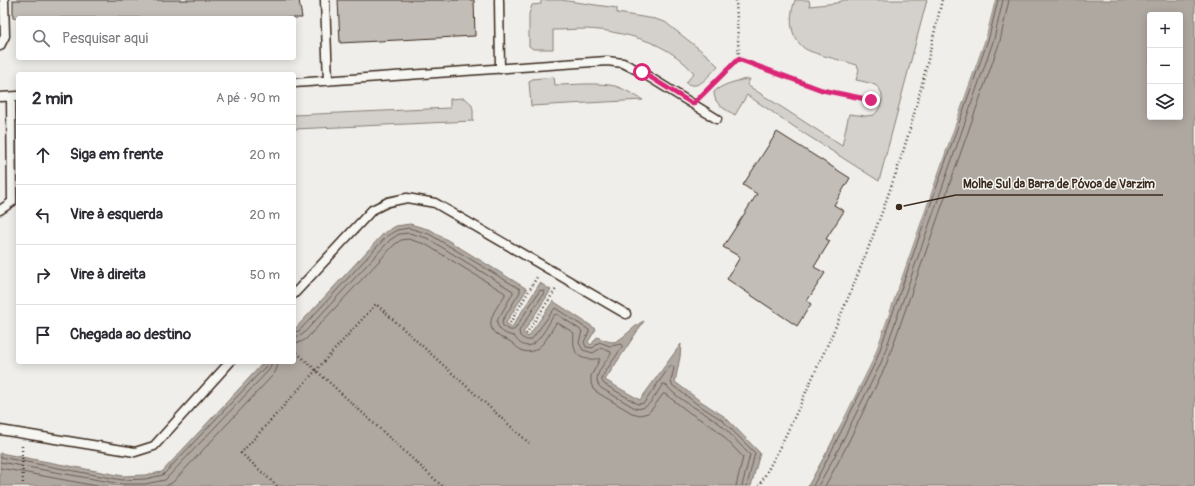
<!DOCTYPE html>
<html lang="pt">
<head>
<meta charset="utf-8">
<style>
  body { margin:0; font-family:Pangolin,sans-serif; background:#f7f7f7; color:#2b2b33 }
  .controls { position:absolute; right:12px; top:12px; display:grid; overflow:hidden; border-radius:4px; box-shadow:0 2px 10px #0003 }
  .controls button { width:36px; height:36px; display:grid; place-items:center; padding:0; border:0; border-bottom:1px solid #e1e1e2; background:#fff; color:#2b2b33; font:20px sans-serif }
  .stop { position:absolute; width:12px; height:12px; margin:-9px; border:3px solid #db2777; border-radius:50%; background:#fff }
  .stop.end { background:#db2777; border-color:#fff; box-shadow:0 1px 4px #0008 }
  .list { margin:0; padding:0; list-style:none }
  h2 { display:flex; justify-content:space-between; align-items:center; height:52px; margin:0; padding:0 16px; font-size:17px }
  h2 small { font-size:13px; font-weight:400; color:#7c7c81 }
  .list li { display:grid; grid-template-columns:26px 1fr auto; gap:12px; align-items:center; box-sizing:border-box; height:60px; padding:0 16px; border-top:1px solid #e1e1e2 }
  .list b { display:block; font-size:15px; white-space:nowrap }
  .list em { font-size:13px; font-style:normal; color:#7c7c81 }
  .icon { flex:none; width:22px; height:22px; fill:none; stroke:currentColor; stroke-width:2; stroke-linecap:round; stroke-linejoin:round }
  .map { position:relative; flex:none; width:1195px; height:486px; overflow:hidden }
  .search { position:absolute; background:#fff; box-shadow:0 2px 10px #0003; left:16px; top:16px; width:280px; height:44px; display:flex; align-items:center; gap:10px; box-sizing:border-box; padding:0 14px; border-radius:4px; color:#7c7c81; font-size:15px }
  .panel { position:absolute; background:#fff; box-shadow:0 2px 10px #0003; left:16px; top:72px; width:280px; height:292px; border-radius:4px }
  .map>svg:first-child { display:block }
  .green { fill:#d4d1cc; stroke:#887e75 }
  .water { fill:#afa8a1; stroke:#81766d; fill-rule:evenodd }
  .pier { fill:#efeeea }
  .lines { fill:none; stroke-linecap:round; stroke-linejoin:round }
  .shore { stroke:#695c52; stroke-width:1 }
  .building { fill:#c2bdb7; stroke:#3b2a1e }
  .service-casing { stroke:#3b2a1e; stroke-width:11 }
  .path { stroke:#3b2a1e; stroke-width:2.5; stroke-dasharray:1 3; stroke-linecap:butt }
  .service { stroke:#f6f6f2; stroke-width:8 }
  .route { stroke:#db2777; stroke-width:5 }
  .leader { fill:none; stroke:#3b2a1e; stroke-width:1.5 }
  .callout-dot { fill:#3b2a1e; stroke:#f6f6f2; stroke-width:1.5 }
  .callout-label { font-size:12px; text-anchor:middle; font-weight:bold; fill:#3b2a1e; stroke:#f6f6f2; stroke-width:3; stroke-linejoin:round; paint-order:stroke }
</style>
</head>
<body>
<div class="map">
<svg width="1195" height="486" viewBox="0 0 1195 486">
  <rect width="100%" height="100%" fill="#efeeea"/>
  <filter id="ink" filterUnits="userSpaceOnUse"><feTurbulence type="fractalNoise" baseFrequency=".025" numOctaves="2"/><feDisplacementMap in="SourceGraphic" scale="8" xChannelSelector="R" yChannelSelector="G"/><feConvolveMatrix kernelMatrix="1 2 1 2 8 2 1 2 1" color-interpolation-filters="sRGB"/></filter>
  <g filter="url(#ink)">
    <path class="green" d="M541 0H561L617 8V13L655 19 665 22 708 56 718 66C709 75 699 91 686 83L694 73C673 49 648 39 617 33 611 32 605 30 599 30 584 28 568 30 553 30V49H533L529 46V14L532 5 541 4Z
      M795 0H809L810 6 837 3 843 0H927L879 181 802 132 747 95 735 115C725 109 714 105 714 92 720 85 741 79 750 79L747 85 842 146 849 114 866 116 874 115C882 107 887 93 875 85 870 83 862 81 856 80L859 70 857 65C848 62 809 53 804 48 789 36 789 17 795 0Z
      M554 77 555 85C574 85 596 82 615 86 625 89 634 95 643 100L531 106 529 82 532 79Z
      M463 98C475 103 473 110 473 121L294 129V115L450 108V99Z"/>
    <path class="water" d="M995 0H1195V486H808L829 448 873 359 986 36ZM1150 15H1180V117H1150Z
      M410 224 431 230 527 289 506 323 512 327 540 283 551 290 523 333 528 337 553 301 596 329 588 342 591 345 597 337C602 339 608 342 613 342 621 342 635 324 644 321L605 380 640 400 681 344 680 357 675 382 699 400 725 417 760 453 751 486H0V453L123 476 145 475 162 472 264 362H294V330L384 233 396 226Z"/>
    <path class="pier" d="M993 0H995L986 36 873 359 843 420 806 486 827 447 871 359 984 35Z"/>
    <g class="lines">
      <path class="shore" d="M294 332 299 331 387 236 397 230 409 228 429 234 520 289V292L502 321 503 326C507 329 511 332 515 329L540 290 544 291V293L519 331 520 336C524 339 528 342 532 339L555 308 589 330V332L584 342 586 347 593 348 599 342 610 346 622 344V347L602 377V381L604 384 638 404 644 403 670 366H673L674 368 671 381 672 385 697 404 722 420 755 453 747 486
        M294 337 302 335 390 240 399 234 409 233 427 238 513 291V293L497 321C497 330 506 335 514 336 531 362 545 329 554 315L557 314 582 331 579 343 583 350 593 353 601 348 611 352V354C605 363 590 378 601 388L635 408C649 412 656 393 663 384H665C679 402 702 410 720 424 730 433 740 445 750 455L742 486
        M294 343 301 342 306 339 394 245 401 240 408 239 425 244 505 293V295C498 306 482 324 497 335 502 339 507 339 511 342 515 345 518 349 523 351 540 356 549 334 556 323H558L574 333C573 345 573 359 590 359 594 360 597 358 600 359L591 376V383L593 389 598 393 632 413 640 415 648 413 652 409 663 394H665L690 413 716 429 743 457 736 486
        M0 457 122 480 145 479 163 475 266 366 267 362
        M0 462 121 484H145L165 480 269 370 272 362
        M0 468 97 486
        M166 486 173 482 274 374 277 368 278 362
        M813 486 832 450 876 361 989 37 998 0
        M818 486 837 452 881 363 994 39 1003 0
        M825 486 842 455 886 365 1000 41 1009 0"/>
    </g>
    <path class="building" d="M13 0H299L302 18H13Z
      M338 0H474L475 36 340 43Z
      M777 132 850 178 834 205 844 211 826 239 830 241 814 267 825 273 807 301 811 304 797 326 727 279 740 257 723 247 757 194 743 185Z"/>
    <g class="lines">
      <g class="service-casing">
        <path id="service" d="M325 0 328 81
          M499 0 500 69
          M0 46 5 36 4 0
          M294 83 607 61 623 63 641 72 717 119
          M0 97 18 96
          M0 210 12 202 11 97
          M294 294 372 210 388 202 407 198 435 203 626 314
          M0 430 135 452 154 446 230 362"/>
      </g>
      <path class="path" d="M739 59 822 90 871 100
        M703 94 739 59 736 0
        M510 323 537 277
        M526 334 556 289
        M294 350 442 486
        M22 446 23 486
        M277 486 241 453 376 304 529 443
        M759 486C782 446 801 403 820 361 850 297 876 231 899 164 917 110 929 55 942 0"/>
      <use href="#service" class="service"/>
    </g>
  </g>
  <g class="lines" filter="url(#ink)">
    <path class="route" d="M642 72 693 104 738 59 822 90 871 100"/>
  </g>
  <path class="leader" d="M899 207L956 195H1163"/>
  <circle class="callout-dot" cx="899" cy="207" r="4"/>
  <g class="callout-label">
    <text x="1059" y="188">Molhe Sul da Barra de Póvoa de Varzim</text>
  </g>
</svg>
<div class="controls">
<button>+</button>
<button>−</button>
<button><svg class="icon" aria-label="layers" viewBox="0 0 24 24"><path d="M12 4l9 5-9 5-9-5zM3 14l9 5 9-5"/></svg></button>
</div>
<div class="stop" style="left:642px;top:72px"></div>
<div class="stop end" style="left:871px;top:100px"></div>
<div class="search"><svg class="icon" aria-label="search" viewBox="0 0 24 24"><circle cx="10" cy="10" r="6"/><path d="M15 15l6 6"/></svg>Pesquisar aqui</div>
<section class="panel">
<h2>2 min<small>A pé · 90 m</small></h2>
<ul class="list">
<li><svg class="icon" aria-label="ahead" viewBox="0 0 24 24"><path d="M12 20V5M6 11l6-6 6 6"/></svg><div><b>Siga em frente</b></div><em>20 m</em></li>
<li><svg class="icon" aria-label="left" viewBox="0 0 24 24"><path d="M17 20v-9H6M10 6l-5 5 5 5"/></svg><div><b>Vire à esquerda</b></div><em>20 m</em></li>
<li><svg class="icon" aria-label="right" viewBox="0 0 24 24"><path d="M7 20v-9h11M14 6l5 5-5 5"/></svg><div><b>Vire à direita</b></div><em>50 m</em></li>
<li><svg class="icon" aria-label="arrive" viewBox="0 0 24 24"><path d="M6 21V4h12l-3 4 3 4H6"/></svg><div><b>Chegada ao destino</b></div></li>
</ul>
</section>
</div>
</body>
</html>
